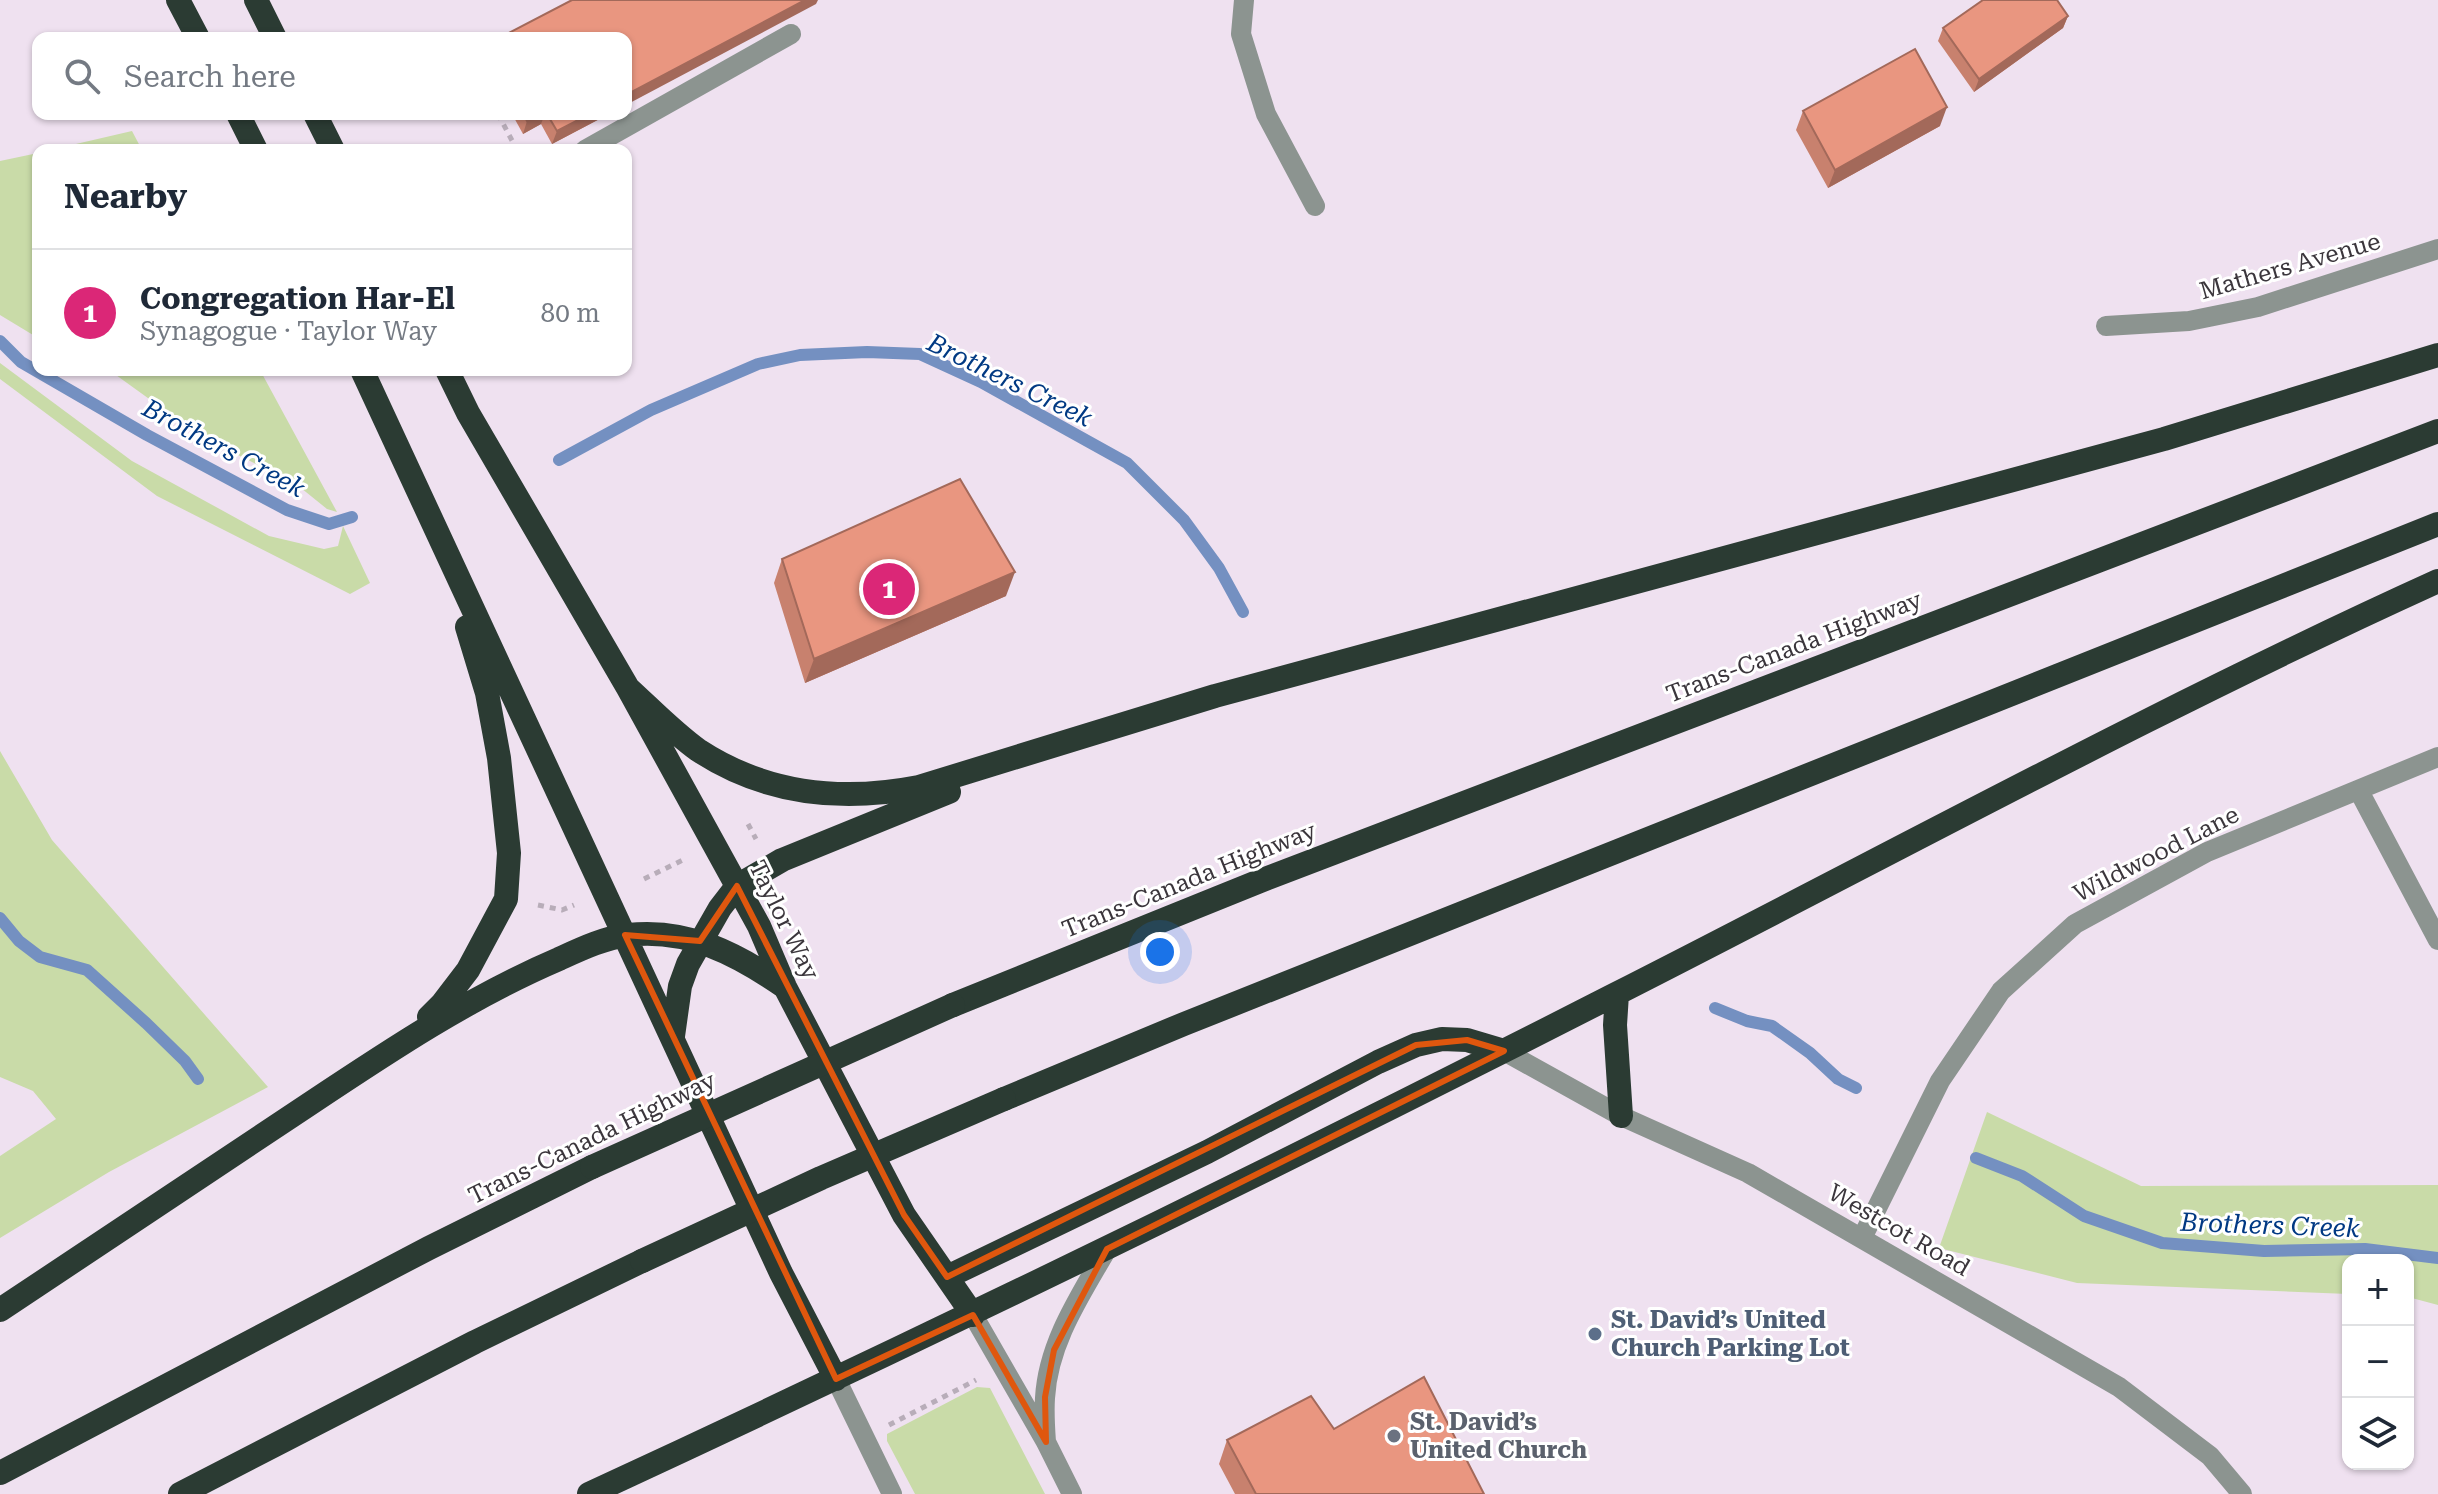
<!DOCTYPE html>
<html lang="en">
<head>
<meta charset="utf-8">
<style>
  body { margin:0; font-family:"Roboto Serif",serif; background:#f6f6f7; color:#1f2937 }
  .controls { position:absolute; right:24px; bottom:24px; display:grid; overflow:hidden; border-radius:16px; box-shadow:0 2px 6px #0004 }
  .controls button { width:72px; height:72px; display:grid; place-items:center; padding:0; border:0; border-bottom:2px solid #e0e1e3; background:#fff; color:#1f2937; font:40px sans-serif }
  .you { position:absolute; left:1160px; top:952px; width:28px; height:28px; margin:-20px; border:6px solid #fff; border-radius:50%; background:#1a73e8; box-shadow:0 0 0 12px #1a73e833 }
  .badge { display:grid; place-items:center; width:52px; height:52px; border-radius:50%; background:#db2777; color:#fff; font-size:26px; font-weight:700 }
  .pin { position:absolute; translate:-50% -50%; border:4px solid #fff; box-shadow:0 2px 8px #0006 }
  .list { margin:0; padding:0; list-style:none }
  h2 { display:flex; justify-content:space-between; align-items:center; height:104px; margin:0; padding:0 32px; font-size:34px }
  h2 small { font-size:26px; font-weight:400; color:#747a83 }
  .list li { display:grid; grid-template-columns:52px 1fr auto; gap:24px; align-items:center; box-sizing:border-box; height:128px; padding:0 32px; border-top:2px solid #e0e1e3 }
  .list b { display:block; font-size:30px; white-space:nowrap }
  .list p { margin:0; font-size:26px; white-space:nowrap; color:#747a83 }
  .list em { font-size:26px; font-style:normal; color:#747a83 }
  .icon { flex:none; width:44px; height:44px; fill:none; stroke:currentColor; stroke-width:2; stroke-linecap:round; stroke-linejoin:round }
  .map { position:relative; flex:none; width:2438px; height:1494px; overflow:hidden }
  .search { position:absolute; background:#fff; box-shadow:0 2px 6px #0004; left:32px; top:32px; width:600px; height:88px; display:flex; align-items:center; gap:20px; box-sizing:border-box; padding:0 28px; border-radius:16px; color:#747a83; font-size:30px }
  .panel { position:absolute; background:#fff; box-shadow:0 2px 6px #0004; left:32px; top:144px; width:600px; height:232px; border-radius:16px }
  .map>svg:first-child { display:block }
  .green { fill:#c9dba8 }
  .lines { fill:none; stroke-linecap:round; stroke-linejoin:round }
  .stream { stroke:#7490c1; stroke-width:12 }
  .path { stroke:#b8adb9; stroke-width:5; stroke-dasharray:6 6; stroke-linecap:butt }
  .minor { stroke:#8c9490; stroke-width:20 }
  .highway { stroke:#2b3b33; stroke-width:24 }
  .highway-bridge { stroke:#2b3b33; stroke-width:24 }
  .wall { fill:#c8816e }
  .shaded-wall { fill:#a3695a }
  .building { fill:#e99680; stroke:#a3695a; stroke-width:2 }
  .marked { fill:none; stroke:#df570e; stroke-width:6; stroke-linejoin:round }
  .service-dot { fill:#5c6f8a; stroke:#fff; stroke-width:3 }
  .worship-dot { fill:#6b7280; stroke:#fff; stroke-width:3 }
  .labels { text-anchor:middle; stroke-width:6; stroke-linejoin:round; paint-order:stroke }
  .street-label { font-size:24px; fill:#3b363c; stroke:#fff }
  .service-label { font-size:24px; font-weight:bold; fill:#4e5e75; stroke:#fff; text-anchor:start }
  .worship-label { font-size:24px; font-weight:bold; fill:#5b616d; stroke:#fff; text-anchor:start }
  .water-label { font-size:26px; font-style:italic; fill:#013983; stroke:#fff }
</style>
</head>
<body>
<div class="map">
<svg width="2438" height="1494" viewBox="0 0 2438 1494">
  <rect width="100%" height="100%" fill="#efe1f0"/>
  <path class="green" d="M132 131 142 150H50Z
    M38 153V338L0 315V161Z
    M0 363 132 461 269 536 324 549 338 546 343 526 370 583 350 594 157 496 0 379Z
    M109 370H260L337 512 327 509 296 484 202 437Z
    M0 751 52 840 268 1087 109 1172 0 1238V1156L56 1119 33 1091 0 1077Z
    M1987 1112 2141 1186 2438 1185V1305L2408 1297V1260H2348V1294L2077 1283 1939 1248Z
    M977 1387 990 1388 1045 1494H915L887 1441V1434Z"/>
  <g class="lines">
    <path class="stream" d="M0 341 21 362 147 435 287 510 329 524 352 517
      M559 460 651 410 758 364 800 355 867 352 920 354 981 382 1127 463 1184 520 1219 568 1243 612
      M0 918 19 941 40 957 87 970 146 1023 185 1061 198 1079
      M1715 1008 1747 1021 1772 1026 1810 1053 1838 1079 1856 1088
      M1976 1158 2022 1176 2084 1216 2162 1243 2264 1251 2365 1249 2438 1258"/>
    <path class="path" d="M498 114 517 150
      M748 824 756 839
      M644 879 685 859
      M538 905 562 910 574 905
      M889 1425 976 1380"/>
    <path class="minor" d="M1244 0 1241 34 1266 114 1315 206
      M585 150 791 34
      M2106 326 2189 321 2258 307 2438 249
      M2359 791 2438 940
      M1504 1051 1621 1116 1748 1173 2119 1387 2210 1456 2242 1494
      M1862 1238 1940 1081 2001 991 2075 924 2207 852 2438 757
      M973 1315 1046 1442 1072 1494
      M836 1379 892 1494
      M1046 1442C1045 1428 1044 1413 1045 1398 1048 1343 1080 1296 1107 1249"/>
    <path class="highway" d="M178 0 198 38
      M256 0 275 38
      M238 114 256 150
      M315 114 333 150
      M362 370 781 1273 836 1379
      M447 370 468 413 628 688 759 926 785 987 904 1215 973 1315
      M628 688C651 709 673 732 698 750 765 794 842 802 919 787L1215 696 2164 439 2438 355
      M1617 994 1615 1025 1621 1116
      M953 1005 1260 881 2438 431
      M429 1017 442 1004 468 970 506 899 509 853 499 758 487 693 467 627
      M673 1036 680 986 688 964 720 908 737 886 782 860 949 792
      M1004 1099 1184 1024 2438 524
      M947 1277 1207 1152 1378 1062 1416 1045 1442 1039 1467 1040 1504 1051
      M0 1310C103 1242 205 1173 308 1105 389 1051 470 997 559 959 581 949 604 938 628 935 688 928 737 954 785 987
      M0 1473 429 1248 592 1167
      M180 1494 475 1342 642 1261
      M589 1494C934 1334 1275 1168 1614 995 1888 856 2158 708 2438 581"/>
    <path class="highway-bridge" d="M592 1167 953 1005
      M642 1261 821 1178 1004 1099"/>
  </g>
  <path class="wall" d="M2068 16 2063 28 1974 92 1938 41 1943 28Z
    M1803 111 1940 126 1828 188 1796 130Z
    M512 114H609L552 144 541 124 523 134Z
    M782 559 1006 596 805 683 774 583Z
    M1334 1429 1484 1494H1235L1219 1464 1227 1440Z"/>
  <path class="shaded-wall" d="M805 0H818L816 4 626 105V95Z
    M2068 16 2063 28 1974 92 1979 79Z
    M1947 107 1940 126 1828 188 1835 170Z
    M541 114H545L541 124 523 134 527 121Z
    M590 114H609L552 144 557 131Z
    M1015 572 1006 596 805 683 814 659Z"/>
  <path class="building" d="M572 0H805L626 95V38H499Z
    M1983 0H2057L2068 16 1979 79 1943 28Z
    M1915 49 1947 107 1835 170 1803 111Z
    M523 114H541L527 121Z
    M547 114H590L557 131Z
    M960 479 1015 572 814 659 782 559Z
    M1424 1377 1484 1494H1256L1227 1440 1311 1396 1334 1429Z"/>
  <path class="marked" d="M737 886 904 1215 947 1277 1416 1045 1467 1040 1504 1051 1107 1249 1054 1350 1045 1397 1046 1442 973 1315 836 1379 625 935 700 941Z"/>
  <circle class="service-dot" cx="1595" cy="1334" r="8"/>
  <circle class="worship-dot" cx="1394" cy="1436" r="8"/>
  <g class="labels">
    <g class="street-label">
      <text transform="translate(2290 266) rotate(-16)" y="8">Mathers Avenue</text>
      <text transform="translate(1794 647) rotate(-21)" y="8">Trans-Canada Highway</text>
      <text transform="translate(2156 854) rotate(-27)" y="8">Wildwood Lane</text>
      <text transform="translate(1189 880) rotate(-22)" y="8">Trans-Canada Highway</text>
      <text transform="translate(784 920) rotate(64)" y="8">Taylor Way</text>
      <text transform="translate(592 1138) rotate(-26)" y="8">Trans-Canada Highway</text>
      <text transform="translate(1899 1230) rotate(30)" y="8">Westcot Road</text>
    </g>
    <g class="service-label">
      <text x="1611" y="1328">St. David’s United<tspan x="1611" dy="28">Church Parking Lot</tspan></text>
    </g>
    <g class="worship-label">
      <text x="1410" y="1430">St. David’s<tspan x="1410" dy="28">United Church</tspan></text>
    </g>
    <g class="water-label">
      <text transform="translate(1010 380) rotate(26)" y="9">Brothers Creek</text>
      <text transform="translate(224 448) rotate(28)" y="9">Brothers Creek</text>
      <text transform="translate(2270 1225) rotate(2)" y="9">Brothers Creek</text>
    </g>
  </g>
</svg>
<div class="controls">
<button>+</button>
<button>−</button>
<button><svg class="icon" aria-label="layers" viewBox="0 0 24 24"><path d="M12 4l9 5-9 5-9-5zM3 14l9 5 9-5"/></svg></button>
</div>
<div class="you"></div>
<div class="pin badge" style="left:889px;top:589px">1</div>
<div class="search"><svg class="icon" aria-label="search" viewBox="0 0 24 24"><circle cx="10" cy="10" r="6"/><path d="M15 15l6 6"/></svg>Search here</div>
<section class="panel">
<h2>Nearby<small></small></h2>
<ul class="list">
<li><span class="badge">1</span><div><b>Congregation Har-El</b><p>Synagogue · Taylor Way</p></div><em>80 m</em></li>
</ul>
</section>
</div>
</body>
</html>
